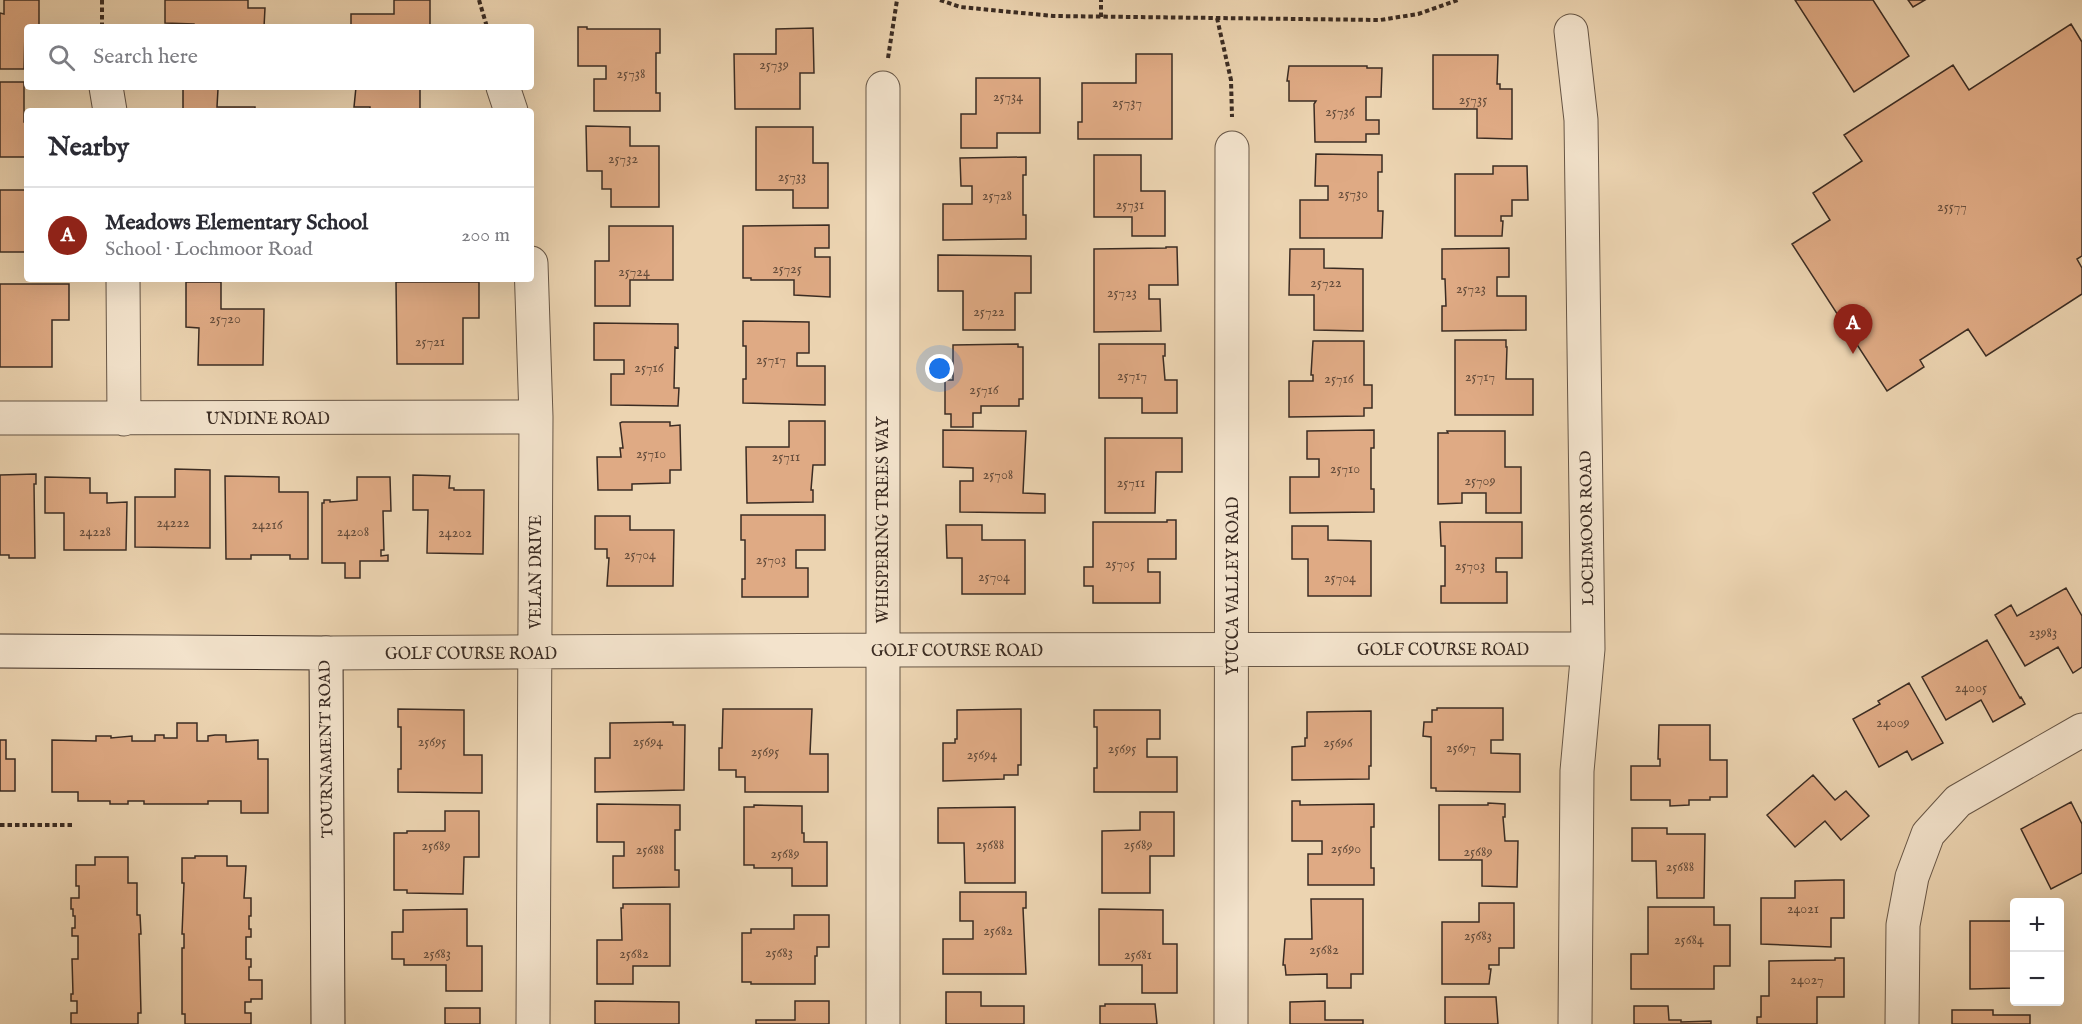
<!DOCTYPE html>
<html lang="en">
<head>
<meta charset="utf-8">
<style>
  body { margin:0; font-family:"IM FELL English",serif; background:#f2f2f3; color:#2b2b33 }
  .controls { position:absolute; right:18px; bottom:18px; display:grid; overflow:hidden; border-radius:6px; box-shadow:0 6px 24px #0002 }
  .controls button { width:54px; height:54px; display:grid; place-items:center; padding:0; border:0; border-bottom:2px solid #e1e1e2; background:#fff; color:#2b2b33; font:30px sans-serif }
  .you { position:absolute; left:940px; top:369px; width:21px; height:21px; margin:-15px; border:4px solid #fff; border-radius:50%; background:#1a73e8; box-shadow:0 0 0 9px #1a73e833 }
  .badge { display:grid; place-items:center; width:39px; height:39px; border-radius:50%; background:#8f2418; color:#fff; font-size:20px; font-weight:700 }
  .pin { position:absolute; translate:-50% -50px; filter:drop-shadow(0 2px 3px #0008) }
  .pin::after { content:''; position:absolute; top:32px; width:21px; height:18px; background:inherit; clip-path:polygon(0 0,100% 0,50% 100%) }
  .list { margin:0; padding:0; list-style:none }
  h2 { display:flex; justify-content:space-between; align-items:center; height:78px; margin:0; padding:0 24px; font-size:26px }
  h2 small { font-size:20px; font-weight:400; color:#7c7c81 }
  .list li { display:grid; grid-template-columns:39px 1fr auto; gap:18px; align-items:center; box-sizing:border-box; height:96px; padding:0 24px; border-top:2px solid #e1e1e2 }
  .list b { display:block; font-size:22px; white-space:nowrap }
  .list p { margin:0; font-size:20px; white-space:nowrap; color:#7c7c81 }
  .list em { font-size:20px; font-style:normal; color:#7c7c81 }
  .icon { flex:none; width:33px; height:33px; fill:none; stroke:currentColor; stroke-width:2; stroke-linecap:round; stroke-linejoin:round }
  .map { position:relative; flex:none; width:2082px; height:1024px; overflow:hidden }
  .search { position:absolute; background:#fff; box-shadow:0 6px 24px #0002; left:24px; top:24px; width:510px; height:66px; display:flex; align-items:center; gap:15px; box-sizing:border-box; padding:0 21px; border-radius:6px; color:#7c7c81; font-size:22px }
  .panel { position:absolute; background:#fff; box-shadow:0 6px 24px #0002; left:24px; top:108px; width:510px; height:174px; border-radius:6px }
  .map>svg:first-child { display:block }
  .building { fill:#dfaa84; stroke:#3b2c23; stroke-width:1.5 }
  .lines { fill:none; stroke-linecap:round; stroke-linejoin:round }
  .street-casing { stroke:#675646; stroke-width:35 }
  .secondary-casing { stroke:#3b2c23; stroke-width:35 }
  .path { stroke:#3b2c23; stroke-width:4; stroke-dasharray:4.5 3; stroke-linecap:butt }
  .street { stroke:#f3e3cc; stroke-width:33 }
  .secondary { stroke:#f3e3cc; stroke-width:33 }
  .labels { text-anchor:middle; stroke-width:6; stroke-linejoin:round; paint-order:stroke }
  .number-label { font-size:14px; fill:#644c3b }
  .street-label { font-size:16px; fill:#3b2c23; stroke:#f3e3cc }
</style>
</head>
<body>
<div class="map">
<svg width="2082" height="1024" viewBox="0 0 2082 1024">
  <rect width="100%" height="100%" fill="#ecd4b1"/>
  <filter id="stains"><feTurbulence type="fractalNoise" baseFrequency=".00333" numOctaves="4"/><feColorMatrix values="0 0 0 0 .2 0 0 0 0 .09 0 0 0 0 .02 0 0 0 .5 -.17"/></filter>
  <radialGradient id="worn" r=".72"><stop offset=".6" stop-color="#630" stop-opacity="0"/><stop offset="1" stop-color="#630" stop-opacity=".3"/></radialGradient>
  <path class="building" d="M4 0H39V27H27V32H25L24 69H0V13L4 14Z
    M165 0H248V8H265L264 27H194V24L165 23Z
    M394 0H430V27H351V14H394Z
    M1795 0H1873L1909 56 1854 92Z
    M1908 0H1925L1913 7Z
    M2071 24 2082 42V256L2077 259 2082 268V294L1986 356 1968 329 1920 360 1924 367 1887 391 1792 244 1830 220 1813 193 1862 161 1844 135 1953 65 1969 90Z
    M578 27H587V29H660V53H656V93H660V111H594V79H606V66H578Z
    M813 28 814 73H800V109H735L734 54H776V29Z
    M1136 54H1172V139H1078V122H1082V83H1136Z
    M1433 55H1498L1497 84H1500V89H1512V139L1477 138V109H1433Z
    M1289 66H1367V68H1382L1381 97H1366V120H1379V134H1366V142H1315L1314 104 1316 101H1289V81H1287Z
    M976 78H1040V133H997V148H961V114H976Z
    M0 82H24V122H27V157H0Z
    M356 87H420V111H370V107H354Z
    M183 89H218L217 107H255V111H183Z
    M586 126 630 127V146H659V207H611V189H602V171H587Z
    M756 127H813V163H828V208H793V190H756Z
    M1316 154 1382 155V172H1378V211H1383L1382 238H1300V200H1328V186H1315Z
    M1094 155H1141V191H1165V236H1132V217H1094Z
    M1026 157V175H1023V215H1026V239L943 240V204H972V186H961L960 158Z
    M1493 166H1527L1528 200H1512V216H1501V221H1503L1502 236H1455V174H1493Z
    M0 190H27V252H0Z
    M829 225V248H815V257H830V297L794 295V280H751V278H743V226Z
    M609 226H673V280H630V306H595V261H609Z
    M1166 247H1177L1178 285H1149V299H1160L1161 331 1094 332V249L1166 248Z
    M1509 248V277H1497V296H1526V330L1442 331V306H1446L1445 279H1442V249Z
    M1290 249H1324V268L1363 269V331L1314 330V295H1289Z
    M938 255 1031 256V293H1015V330H963V291H938Z
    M186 282H221V309H264L263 365H198L199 328 186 327Z
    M396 282H479V318H463V364H397Z
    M0 284H69V320H52V367H0Z
    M743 321 809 322V353H797V366H825V405L743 403V379H746V346H743Z
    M594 323 678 324V348L675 347 674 388H679L678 406 611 405V374H624V360H594Z
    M1455 340H1506V347H1507L1506 379H1533V415H1455Z
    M1313 341H1364V385H1372V408H1364V416L1289 417V381H1313V375H1311Z
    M1018 344V347H1023V399H1019V406H981V413H973V427H951V414H945V380H953V345Z
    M1099 344H1165V356H1163L1165 380H1177V413H1142V398H1099Z
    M789 421H825V465H813L811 490H813V502L747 503 746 447H789Z
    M622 422H670V426L680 425 681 470H670V483L632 484V490H598L597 457H621L620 448H623L620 423Z
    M943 430 1026 431 1023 493 1045 494V513L960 512V481H973V468L943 467Z
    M1374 430V448H1371V489H1374V512L1290 513V477H1319V459H1307V431Z
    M1447 431H1505V467H1521V513H1486V493H1462V503L1438 504V433H1448Z
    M1105 438H1182V472H1156L1155 513H1105Z
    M175 469 210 470V548L135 547V497H175Z
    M36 474V484H34L35 558H9V555H0V475Z
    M413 475 450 476 449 488H454V490H484L483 554 427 553 428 510H413Z
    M225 476 279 477V492H308V559H290V555H251V559H226Z
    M45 477 90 478V493H107V503L127 502 126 550H64V513H45Z
    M357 477H390L391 511H383L384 550H381V556L388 555V561H360V578H345V563H322V503H324V500H330V502L357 500Z
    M741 515H825V550H796V568H808V597H742V579H745V540H741Z
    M595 516H630V530H674L673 586H607L609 558H607V549H595Z
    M1167 520H1176V559H1148V572H1160V603H1093V586H1084V567H1093V522H1167Z
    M1440 522H1522V558H1496V572H1507V603H1441V586H1445V546H1441Z
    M946 525H982V540H1025V594H962V558H947Z
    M1292 526H1328V540L1371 541V596H1308V559H1292Z
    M2066 588 2082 616V667L2073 673 2058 647 2025 666 1995 615 2011 605 2017 616Z
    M1987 640 2020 698 2021 697 2025 704 1993 722 1981 700 1946 720 1922 677Z
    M1909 683 1943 743 1912 760 1907 751 1879 767 1853 719 1880 704 1878 701Z
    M1437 708H1503V740H1491V753L1520 754V792L1436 791V788H1431V737L1423 736 1424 722H1432V710H1437Z
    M398 709 464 710V755H482V793L398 792V769H401V727H398Z
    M723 709H812L810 754H828V792H745V777H736V770H719V748H722Z
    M1021 709V765H1018V775H1004V779L943 781V743H955V739H957V710Z
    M1094 710H1160V739H1147V757H1177V792H1094V768H1097V727H1094Z
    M1371 711V766H1369V779L1292 780V747L1305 746V738H1307V712Z
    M673 722V725H685L684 790 595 792V758H610V723Z
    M177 723H197V741H208V736L215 735H226V742L258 740V759H268V813H241V801H208V804H144V801H128V804H110V801H78V792H52V740L96 741V736H111V738L132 736V741H155V735H164V738H177Z
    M1659 725H1710V760H1727V797H1710V800H1689V805L1670 806V800H1631V766H1660V759H1658Z
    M0 740H6V759H15V791H0Z
    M1813 775 1835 800 1846 791 1869 816 1841 840 1825 821 1795 847 1767 815Z
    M1292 801H1300V805L1374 804V827H1371V868H1374V885H1308V854H1322V841H1292Z
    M2071 802 2082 824V873L2051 889 2021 829Z
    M1488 803 1505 804V817H1503L1505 841H1518L1517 887 1482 886V860H1439V805H1488Z
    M597 804 680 805V830H675V870H679V887L613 888V856H624V842H597Z
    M754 805 802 806V833H804V842H827V886H792V868H754V865H744V807H754Z
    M1015 807V883H965L964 843H938V808Z
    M445 811H479V857H464L463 894 407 893V890H394V833H407V831H445Z
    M1140 812H1174V856H1150V893H1102V831L1140 830Z
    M1632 828H1667V834H1705L1704 898H1657L1656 861H1632Z
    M195 856H227V866H246L244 898H251V916H249V929H251V937H246V959H251V967H249V980H262V999H251V1002H245V1013H251V1024H185V1014H182V948H184V934H182L184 883H182V858H195Z
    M95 857H128V883H137V915H140L141 934H139L141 1013H138V1024H71V1013H77V1001H71V994H73L72 959H78V936H72V928H75V916H73V909H71V898H79V886H76V865H95Z
    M1835 880H1844V918H1831V947L1761 944V898H1795V881Z
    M960 892H1026V908H1023L1026 974H943V939H973V921H960Z
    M1311 899H1363V974H1351V988H1327V974L1286 975 1285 965H1283L1285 939H1312Z
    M1479 903H1514V948H1499V965H1489V969H1491L1489 984H1442V922H1479Z
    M623 904H670V966H633V984H597V940H622L621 908H623Z
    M1648 907H1714V925H1730V966H1714V989H1631V954H1648Z
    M467 909V946H482V991H446V965H404V959H392V932H403V910Z
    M1099 909 1163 910V944H1177V993H1142V965H1099Z
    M794 915H829V947H817V956H815V984H751V982H742V933H751V929H794Z
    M1970 921H2014V988L1970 989Z
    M1835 958H1844V997H1817V1024H1757V1017H1761V996H1769V961L1835 960Z
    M946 992H981V1006H1024V1024H946Z
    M1445 997H1496L1498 1024H1445Z
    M595 1001 679 1002V1024H595Z
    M795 1001H829V1024H756V1020H795Z
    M1325 1001V1020H1363V1024H1290V1002Z
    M1105 1004H1155L1157 1024H1100V1006H1105Z
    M1634 1006H1668L1669 1020H1681V1022L1711 1021V1024H1634Z
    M445 1008H480V1024H445Z
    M1952 1010H1993V1015H2030V1024H1952Z"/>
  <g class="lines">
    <g class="street-casing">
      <path id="street" d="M1571 31 1581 120 1588 649 1577 771 1575 1024
        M106 87 110 111
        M503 87 511 111
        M531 263 536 417 533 1024
        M123 279 124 419
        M0 418 536 417
        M326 653 882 650 1588 649
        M883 1024V88
        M1231 1024 1232 148
        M1902 1024 1903 925 1912 877 1928 834 1958 801 2082 730"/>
    </g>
    <g class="secondary-casing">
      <path id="secondary" d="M0 651 326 653 328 1024"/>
    </g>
    <path class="path" d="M479 0 487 27
      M940 0 960 7 1053 16 1380 20 1418 14 1458 0
      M1101 17V0
      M1217 18 1231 80 1232 117
      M102 27V0
      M888 58 897 0
      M0 825H72"/>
    <use href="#street" class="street"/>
    <use href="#secondary" class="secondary"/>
  </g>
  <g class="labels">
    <g class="number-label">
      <text x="774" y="69">25739</text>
      <text x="631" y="78">25738</text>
      <text x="1008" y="101">25734</text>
      <text x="1473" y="104">25735</text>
      <text x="1127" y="107">25737</text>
      <text x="1340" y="116">25736</text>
      <text x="623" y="163">25732</text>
      <text x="792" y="181">25733</text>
      <text x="1353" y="198">25730</text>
      <text x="997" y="200">25728</text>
      <text x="1130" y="209">25731</text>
      <text x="1952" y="211">25577</text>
      <text x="787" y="273">25725</text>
      <text x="634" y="276">25724</text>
      <text x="1326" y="287">25722</text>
      <text x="1471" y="293">25723</text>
      <text x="1122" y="297">25723</text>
      <text x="989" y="316">25722</text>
      <text x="225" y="323">25720</text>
      <text x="430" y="346">25721</text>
      <text x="771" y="364">25717</text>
      <text x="649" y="372">25716</text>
      <text x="1132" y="380">25717</text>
      <text x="1480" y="381">25717</text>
      <text x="1339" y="383">25716</text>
      <text x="984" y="394">25716</text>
      <text x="651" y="458">25710</text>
      <text x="786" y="461">25711</text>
      <text x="1345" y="473">25710</text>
      <text x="998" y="479">25708</text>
      <text x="1480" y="485">25709</text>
      <text x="1131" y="487">25711</text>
      <text x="173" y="527">24222</text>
      <text x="267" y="529">24216</text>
      <text x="95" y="536">24228</text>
      <text x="353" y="536">24208</text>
      <text x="455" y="537">24202</text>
      <text x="640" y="559">25704</text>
      <text x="771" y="564">25703</text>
      <text x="1120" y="568">25705</text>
      <text x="1470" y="570">25703</text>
      <text x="994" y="581">25704</text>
      <text x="1340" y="582">25704</text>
      <text x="2043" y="637">23983</text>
      <text x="1971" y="692">24005</text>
      <text x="1893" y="727">24009</text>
      <text x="432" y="746">25695</text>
      <text x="648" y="746">25694</text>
      <text x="1338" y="747">25696</text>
      <text x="1461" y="752">25697</text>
      <text x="1122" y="753">25695</text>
      <text x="765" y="756">25695</text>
      <text x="982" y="759">25694</text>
      <text x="990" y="849">25688</text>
      <text x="1138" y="849">25689</text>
      <text x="436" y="850">25689</text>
      <text x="1346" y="853">25690</text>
      <text x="650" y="854">25688</text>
      <text x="1478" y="856">25689</text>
      <text x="785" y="858">25689</text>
      <text x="1680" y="871">25688</text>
      <text x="1803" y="913">24021</text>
      <text x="998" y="935">25682</text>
      <text x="1478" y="940">25683</text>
      <text x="1689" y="944">25684</text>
      <text x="1324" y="954">25682</text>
      <text x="779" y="957">25683</text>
      <text x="437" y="958">25683</text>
      <text x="634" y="958">25682</text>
      <text x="1138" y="959">25681</text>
      <text x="1807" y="984">24027</text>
    </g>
    <g class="street-label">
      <text x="268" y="424">UNDINE ROAD</text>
      <text transform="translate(882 520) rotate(-90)" y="6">WHISPERING TREES WAY</text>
      <text transform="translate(1586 528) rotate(-91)" y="6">LOCHMOOR ROAD</text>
      <text transform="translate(535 572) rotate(-90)" y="6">VELAN DRIVE</text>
      <text transform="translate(1232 586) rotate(-90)" y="6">YUCCA VALLEY ROAD</text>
      <text x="1443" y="655">GOLF COURSE ROAD</text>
      <text x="957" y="656">GOLF COURSE ROAD</text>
      <text x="471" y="659">GOLF COURSE ROAD</text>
      <text transform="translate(325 749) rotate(-91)" y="6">TOURNAMENT ROAD</text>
    </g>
  </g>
  <rect width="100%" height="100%" filter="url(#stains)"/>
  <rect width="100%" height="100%" fill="url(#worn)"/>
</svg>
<div class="controls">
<button>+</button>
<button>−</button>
</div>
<div class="you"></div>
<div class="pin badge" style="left:1853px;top:354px">A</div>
<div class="search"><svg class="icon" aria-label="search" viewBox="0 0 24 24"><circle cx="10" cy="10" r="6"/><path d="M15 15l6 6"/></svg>Search here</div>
<section class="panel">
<h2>Nearby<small></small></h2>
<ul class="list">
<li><span class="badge">A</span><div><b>Meadows Elementary School</b><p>School · Lochmoor Road</p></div><em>200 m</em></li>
</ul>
</section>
</div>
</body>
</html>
